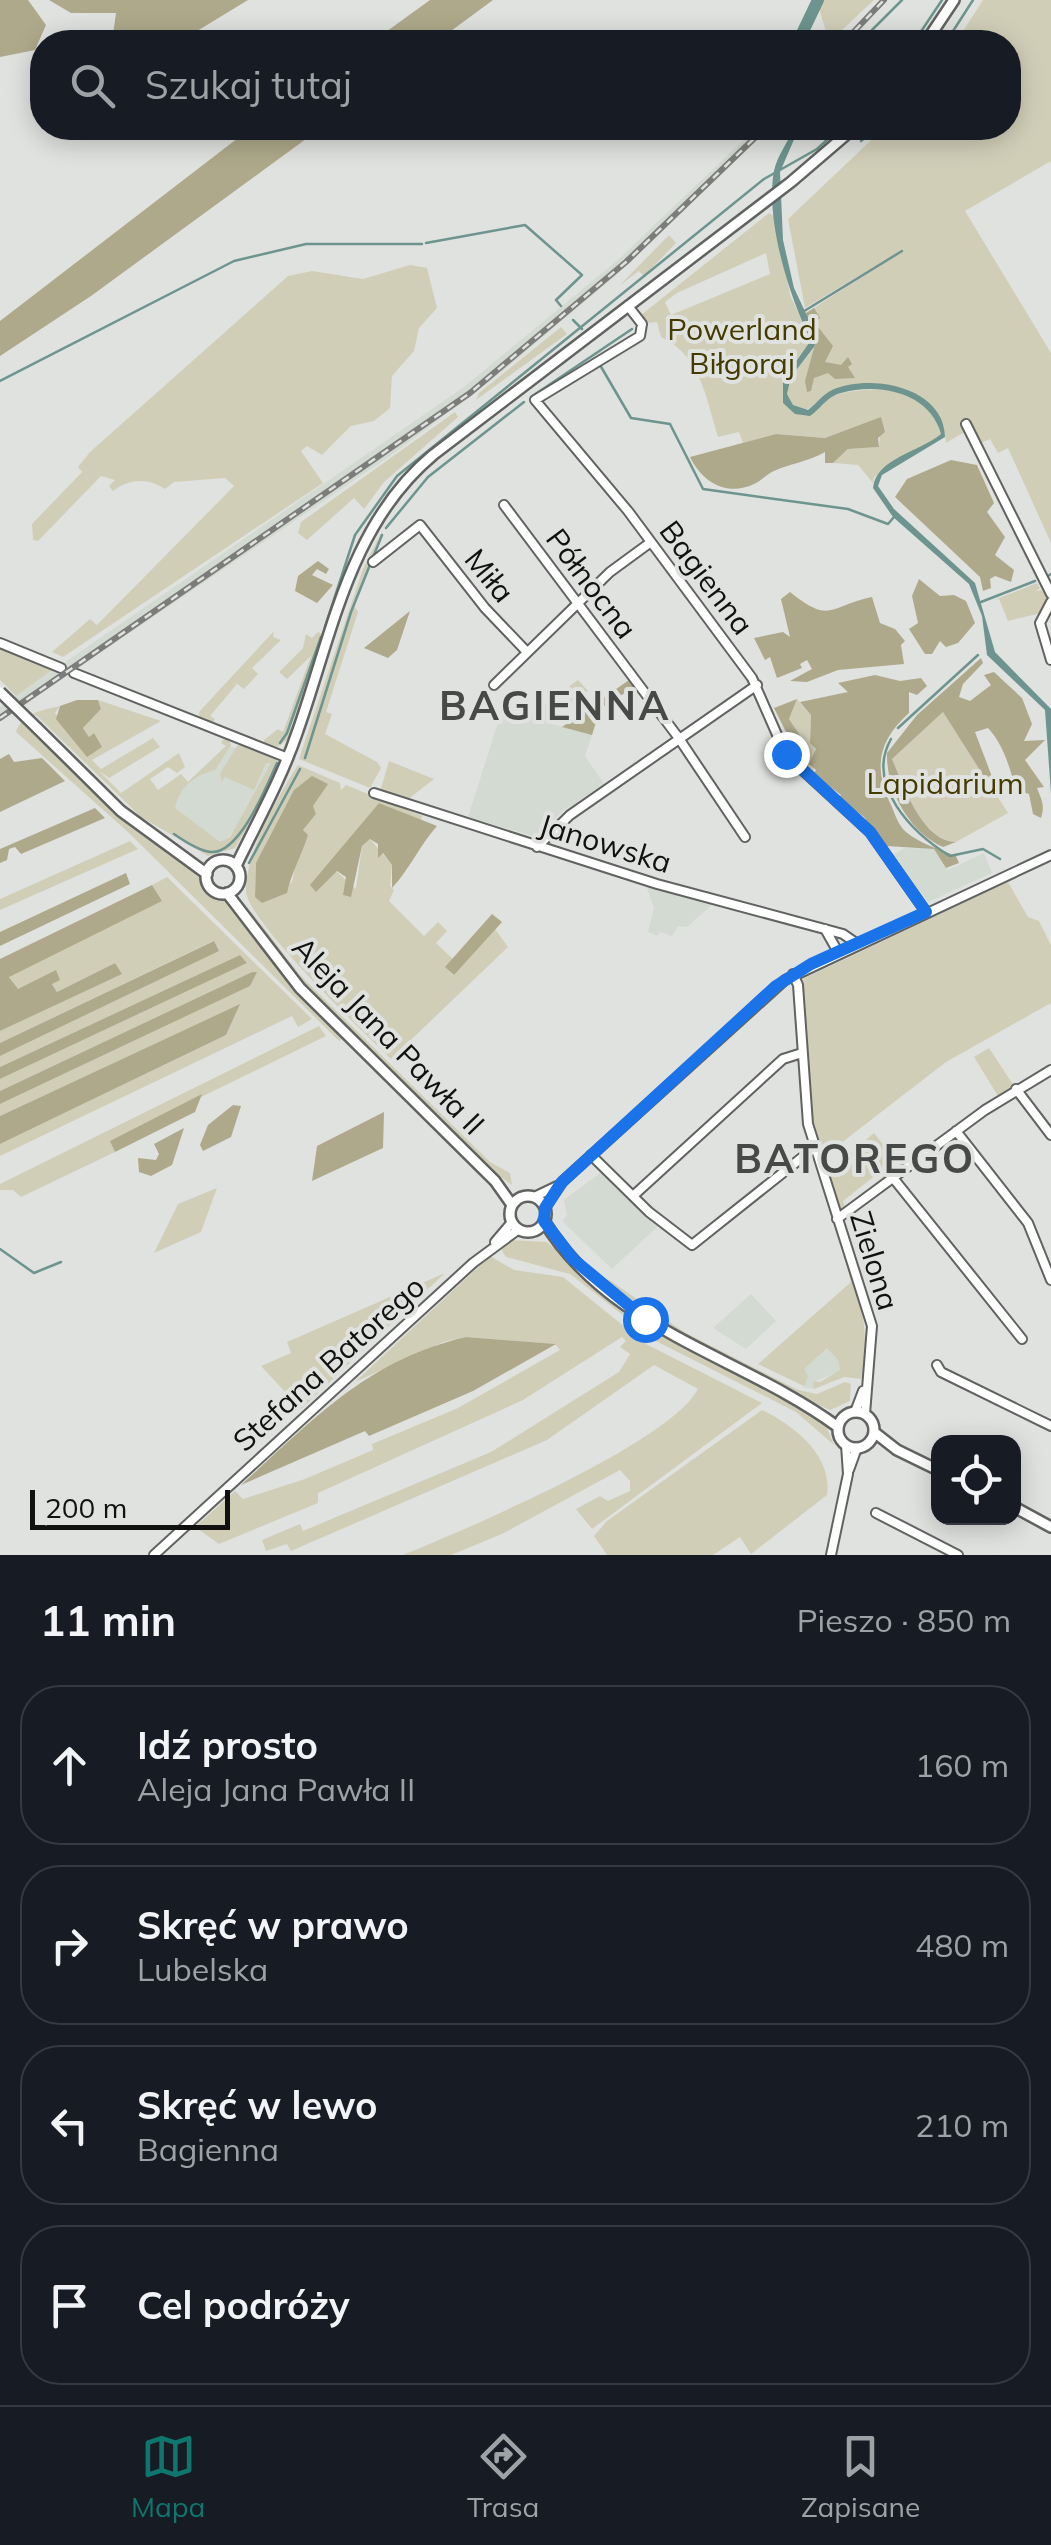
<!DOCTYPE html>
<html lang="pl">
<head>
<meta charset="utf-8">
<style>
  body { margin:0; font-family:Mulish,sans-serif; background:#20242c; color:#f1f3f6 }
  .controls { position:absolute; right:30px; bottom:30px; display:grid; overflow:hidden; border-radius:20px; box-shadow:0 5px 25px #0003 }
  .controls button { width:90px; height:90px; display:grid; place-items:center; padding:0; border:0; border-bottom:2px solid #363941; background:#171b24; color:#f1f3f6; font:50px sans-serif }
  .scale { position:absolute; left:30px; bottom:25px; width:200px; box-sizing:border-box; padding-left:10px; border:5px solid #111110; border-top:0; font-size:28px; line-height:35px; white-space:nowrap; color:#111110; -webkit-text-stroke:8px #e0e2df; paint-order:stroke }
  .stop { position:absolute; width:30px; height:30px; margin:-22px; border:8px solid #1a73e8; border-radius:50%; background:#fff }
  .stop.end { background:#1a73e8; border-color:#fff; box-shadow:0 2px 10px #0008 }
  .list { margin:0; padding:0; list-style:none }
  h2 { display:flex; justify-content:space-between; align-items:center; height:130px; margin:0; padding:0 40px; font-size:42px }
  h2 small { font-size:32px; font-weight:400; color:#9ea1a6 }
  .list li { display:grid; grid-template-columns:65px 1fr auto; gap:30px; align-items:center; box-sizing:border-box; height:160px; margin:0 20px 20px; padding:0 20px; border:2px solid #363941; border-radius:40px }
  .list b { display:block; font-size:38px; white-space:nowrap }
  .list p { margin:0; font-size:32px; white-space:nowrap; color:#9ea1a6 }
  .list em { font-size:32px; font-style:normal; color:#9ea1a6 }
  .icon { flex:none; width:55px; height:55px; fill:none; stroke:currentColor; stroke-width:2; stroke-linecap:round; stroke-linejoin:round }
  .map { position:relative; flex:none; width:1051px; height:1555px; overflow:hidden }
  .search { position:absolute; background:#171b24; box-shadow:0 5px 25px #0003; left:30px; right:30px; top:30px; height:110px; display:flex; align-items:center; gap:25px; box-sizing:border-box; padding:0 35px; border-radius:40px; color:#9ea1a6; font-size:38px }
  .sheet { height:850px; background:#171b24 }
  nav { display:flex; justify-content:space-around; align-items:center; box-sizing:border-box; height:140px; border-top:2px solid #363941; background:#171b24; font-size:28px; color:#9ea1a6 }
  nav a { display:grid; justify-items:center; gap:5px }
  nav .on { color:#0f766e }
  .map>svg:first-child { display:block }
  .built { fill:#d2dad1 }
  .green { fill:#d1ceb8; fill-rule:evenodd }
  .forest { fill:#aea98a }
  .water { fill:#6d948e }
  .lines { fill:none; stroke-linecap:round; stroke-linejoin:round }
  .stream { stroke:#6d948e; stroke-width:2.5 }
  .river { stroke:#6d948e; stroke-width:12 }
  .minor-casing { stroke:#606360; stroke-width:12 }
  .major-casing { stroke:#606360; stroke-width:14 }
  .minor { stroke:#fff; stroke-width:8 }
  .major { stroke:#fff; stroke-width:9 }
  .rail-casing { stroke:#7c7d7b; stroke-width:6 }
  .rail { stroke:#e0e2df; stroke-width:2.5; stroke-dasharray:8; stroke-linecap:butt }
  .major-bridge-casing { stroke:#606360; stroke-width:14; stroke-linecap:butt }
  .major-bridge { stroke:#fff; stroke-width:9 }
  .route { stroke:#1a73e8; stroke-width:12 }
  .labels { text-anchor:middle; stroke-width:8; stroke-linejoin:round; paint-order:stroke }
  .park-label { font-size:30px; fill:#433b00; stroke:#e0e2df }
  .street-label { font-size:30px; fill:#111110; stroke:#e0e2df }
  .district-label { font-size:40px; font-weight:bold; letter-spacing:2.5px; fill:#474947; stroke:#e0e2df }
</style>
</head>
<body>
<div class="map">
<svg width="1051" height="1555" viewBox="0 0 1051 1555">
  <rect width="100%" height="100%" fill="#e0e2df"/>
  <path class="built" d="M756 128H768L615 276 492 380 390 456 0 721V707L464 387 619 259Z
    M502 710 592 735 585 756 604 784 564 810 536 837 468 817Z
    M227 745 272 762 248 812 222 845 166 816 182 787Z
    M905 848 934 849 948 870 984 853 992 873 928 902 891 856Z
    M646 885 714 903 687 927 678 926 672 936 660 932 658 936 648 932 654 908Z
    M600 1173 657 1227 612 1269 562 1221 567 1215 564 1200Z
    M751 1294 776 1321 746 1349 713 1328Z
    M827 1347 838 1360 840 1371 816 1381 814 1389 803 1387 807 1374 803 1369Z"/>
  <path class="green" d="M823 0H874L829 42 819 8Z
    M983 0H1051V161L965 211 1051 353V543L1008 448 998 453 990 439 981 443 970 423 964 426 966 431 946 443C943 393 884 375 838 388 824 392 818 404 806 410L793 405 787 394 791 377 814 348 803 315 907 247 805 308 788 219 884 128H1008V42H956Z
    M769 213 777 218 790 295 811 340 790 369 783 403 810 416C820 410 823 401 834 396 853 387 903 387 921 400 932 408 937 422 941 434L936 439 874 477 873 483 858 465 833 463 848 449 879 447 881 418 825 438 776 434 743 443 739 432 718 437C706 397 700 355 661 337L657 322 649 323 641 315ZM766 253 770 274 671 315 665 302 677 293Z
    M669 235 676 243 644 276 639 271 619 286Z
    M410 265 427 268 437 308 419 328 414 351 392 376 390 408 374 421 351 426 322 455 307 446 301 451 323 483 63 657 52 652 90 619 97 625 234 486 225 478 174 482 165 489C149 478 130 478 113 491L109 486 115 480 101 476 38 541 33 540 32 524 82 472 78 467 90 452 288 276 312 271 363 279Z
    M561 327 567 334 476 400 479 393Z
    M455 412 458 417 384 482 364 509 354 498 307 540 298 533 301 522Z
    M382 531 354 606 358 612 326 712 332 714 325 734 377 762 381 768 370 788 299 759 363 569Z
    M1037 583 1040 588 1036 591 1041 590 1048 598 1041 613 1008 621 999 599 994 600Z
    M274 631 273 637 281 640 252 668 258 674 244 689 237 684 210 716 215 719 212 724 200 721 199 712Z
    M318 632 324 635 288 739 275 749 263 746 264 740 278 729 283 732 311 656 287 679 279 672 303 648 306 634 312 638Z
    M0 647 54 669 16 696 0 680Z
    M578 680 588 691 545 722 527 717Z
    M797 699 811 715 810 743 816 749 813 774 795 750 805 743 789 719Z
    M98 700 161 721 92 760 101 769 153 738 160 747 109 778 99 771 121 793 179 753 185 767 177 773 168 767 150 779 158 790 181 774 188 782 226 746 221 743 225 737 229 739 231 745 215 770C195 775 180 786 175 808L220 842 230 837 271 763H266L254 790 225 777 222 781 220 774 237 746 243 744 278 759 270 788 235 848 208 856 141 817 36 715 23 723 124 820 198 870 208 889 230 901 290 986 343 1037 339 1041 129 833 16 732C22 713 43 710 60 706L55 713 87 756 94 733 89 737 83 728 101 709Z
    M943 712 1008 813 956 842C922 841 904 785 892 759Z
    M389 761 434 779 407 800 380 792Z
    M298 765 340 783 341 790 346 785 422 816 421 820 379 803 317 891 336 871 356 889 362 846 370 839 392 865 390 886 394 890 389 901 424 936 438 922 447 931 436 943 453 959 446 967 453 975 495 929 508 947 391 1059C365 1034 247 921 246 891 245 854 278 796 298 765ZM322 795 312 806 316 814 303 830 292 882 271 896 255 897 256 863Z
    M130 841 138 849 0 910V899Z
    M167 877 312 1019 298 1027 292 1016 0 1156V1144L226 1035 238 1005 0 1116V1104L250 986 252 972 0 1091V1079L247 963 240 955 0 1067V1056L218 951 213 941 0 1043V1031L121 974 115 963 57 992 52 983 17 989 9 976 161 901 152 885Z
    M1008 882 1028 917 1039 921 1051 945V1003L946 1062 827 1154 832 1168 874 1133 895 1160 843 1201 845 1207 898 1165 912 1160 843 1211 840 1209 813 1122 803 979Z
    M244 902 300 975 490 1162 510 1173 512 1185 486 1166 299 980Z
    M319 1026 326 1036 111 1141 115 1152 21 1197 13 1190H0V1184Z
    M989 1048 1014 1086 998 1096 974 1057Z
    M217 1188 201 1232 154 1253 178 1204Z
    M839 1235C856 1288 873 1324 861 1379L844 1377 814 1389 813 1381 820 1382 840 1370 838 1360 827 1348 804 1369 808 1376 804 1386 758 1364 851 1282Z
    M510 1240 547 1242 649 1327 824 1421 834 1445 796 1412 656 1341 570 1274 506 1257 501 1249Z
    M490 1256 514 1270 563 1277 646 1344 762 1403 592 1529 576 1509 600 1496 608 1501 630 1491V1481L620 1470 502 1534 451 1555H403C466 1529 668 1444 698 1389L654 1365 547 1440 291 1551 287 1544 266 1551 262 1540 300 1524 303 1531 491 1452 619 1372 630 1354 620 1347 626 1341 622 1337 523 1400 318 1493V1503L219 1544 195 1527 235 1491 243 1499 305 1479 373 1450 372 1444 458 1408 560 1350 555 1344 466 1337 443 1342 355 1382Z
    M445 1273 301 1409 261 1366 291 1353 287 1342Z
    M608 1279 684 1332 798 1390 817 1394 845 1382 851 1384 850 1401 830 1410C789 1392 619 1316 608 1279Z
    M762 1410C794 1425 833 1456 827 1495L751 1554 740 1537 713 1555H607L594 1536 607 1521Z"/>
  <path class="forest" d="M0 0H28L46 25 35 50 0 57Z
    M49 0H248L179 42H112L116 13H71Z
    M430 0H493L436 42H372Z
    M251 128H321L91 296 0 356V321Z
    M814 308 820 318 815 323 833 346 825 362 841 365 848 357 852 364 848 367 855 378 835 379 828 373 814 378 811 391 807 392 805 381 817 337 803 315Z
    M881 417 885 432 878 438 879 447 848 449 833 463H825V452C807 462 789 464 774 471 767 474 761 481 754 484 727 497 702 482 690 457L776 434 825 438Z
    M951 460 977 465 994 503 987 512 1005 537 995 555 1014 570 1011 582 995 576 990 579 991 588 983 591 980 577 895 497 907 479Z
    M318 561 329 569 326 574 317 569 312 575 333 585 317 603 295 591 298 576Z
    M919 579 940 596 954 595 966 601 975 623 958 643 946 647 940 641 932 654H925L909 629 918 623 912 596Z
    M790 592C831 625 829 606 872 597L880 623 895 629 905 641 901 645 904 664 838 670 807 682 790 681 812 669 807 660 800 664 802 668 777 678 770 657 765 660 754 638 783 632 790 637 781 599Z
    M410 611 397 650 388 658 364 648Z
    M981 658 983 663 963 684 959 697 970 701 991 685 984 675 994 672 1022 698 1032 724 1024 741 1045 740 1025 760 1044 787 1037 788C1042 801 1045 805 1041 818L1033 814 1029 794 1016 790C1010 769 1004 745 988 728L975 732 994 782 990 786 943 712 892 759C904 786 922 841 956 842L943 847C909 832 886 790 887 753L917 715Z
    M875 675 900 681 921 678 927 686 917 695 909 692V713C878 741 873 767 891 805 895 814 898 825 906 832 922 845 938 848 956 856L959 863 946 868 934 849 886 846 864 817 839 798 841 795 813 774 816 770 809 764 816 749 810 743 811 715 800 702 848 692 838 683Z
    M629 680 634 687 600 709 592 735 562 727Z
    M797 699 789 719 805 743 795 750 774 708Z
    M77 700H98L101 709 83 728 89 737 94 733 102 747 87 757 56 719 60 706Z
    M9 754 14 762 42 758 65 781 0 812V759Z
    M312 776 328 784 313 806 316 814 303 830 308 835C302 854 291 874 287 893L262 903 255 897 256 863 294 790Z
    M379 803 437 826C419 846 410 869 392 888V865L383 853 378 858V844L370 839 362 846 351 897 343 895 346 877 337 871 316 892 310 885Z
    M95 808 105 818 21 854 15 847 9 849 7 860 0 863V849Z
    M126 873 130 884 0 946V932Z
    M152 885 162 901 9 977 18 989 56 970 60 980 52 984 57 992 115 963 122 974 0 1031V959Z
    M492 914 502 922 454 975 445 967Z
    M214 941 219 951 0 1056V1043Z
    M240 955 247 963 0 1079V1067Z
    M252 972H257L250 986 0 1104V1091Z
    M240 1004 226 1035 0 1144V1116Z
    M202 1094 195 1112 115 1152 110 1141Z
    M233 1105 241 1106 231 1137 203 1151 200 1145 208 1125Z
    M384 1112 383 1148 312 1181 317 1146Z
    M184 1128 172 1165 151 1176 139 1172 138 1158 156 1160 159 1154 154 1144Z
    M466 1337 556 1344 473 1391 369 1436 365 1431 241 1485C313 1420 367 1360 466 1337Z"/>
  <path class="water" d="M794 128H799L780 172 783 240 794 288 817 337 814 347 791 377 787 394 793 405 808 410C817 403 822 395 832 390 871 373 944 387 945 437L882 475 878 486 894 509 975 583 995 652 1051 709V793L1045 710 987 655 982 616 969 584 893 517 873 488C876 458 920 452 941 434 930 393 880 382 841 393 826 397 822 408 810 416L795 414 783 403V380L811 340C789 297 765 219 774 171 777 156 788 142 794 128Z"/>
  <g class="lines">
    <path class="stream" d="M860 42 902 0
      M914 42 942 0
      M946 42 973 0
      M861 141 877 128
      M426 243 525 225 582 275 556 300 561 306
      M801 313 902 251
      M573 320 582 329
      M600 365 631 418 670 424 703 489 848 509 888 524 894 517
      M0 381 234 261 306 244H422
      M531 397 632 329
      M386 528 428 477 524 402
      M1048 576 1051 574
      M981 602 1035 581
      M325 627 355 535 397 476 764 179 817 149 840 128
      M898 728 978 655
      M891 739C865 785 912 833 950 856L983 849 1000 859
      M280 743 287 733 321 637
      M305 758 351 612 382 535
      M174 834C184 841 199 851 211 852 240 854 267 785 277 763
      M249 863 300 769
      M0 1249 34 1273 61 1262"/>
    <path class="river" d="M798 42 818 0"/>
    <g class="minor-casing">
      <path id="minor" d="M628 306 642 324 640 336 535 400 628 511 752 678 786 755 870 832 926 912
        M966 424 1051 594
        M504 505 678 737 745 837
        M373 562 420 525 485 608 527 652
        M1051 602 1040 623 1051 660
        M0 643 61 668
        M74 673 288 758
        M494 685 610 572 651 542
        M374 793 657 884 843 934 856 943
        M537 847 570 815 757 685
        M825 929 838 952
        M793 974 798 985 808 1124 872 1326 865 1414
        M1016 1089 1051 1135
        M956 1131 1028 1223 1051 1280
        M591 1155 649 1212 692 1245 814 1148
        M894 1179 1022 1339
        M633 1196 783 1059 802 1053
        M534 1197 557 1186
        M545 1208 563 1181 785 980 1051 855
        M837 1219 985 1110 1051 1070
        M495 1242 512 1222
        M937 1365 941 1372 1051 1426
        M855 1412 863 1391
        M849 1470 857 1448
        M876 1513 958 1555
        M154 1555 473 1263 519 1229
        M831 1555 848 1474 846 1445"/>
    </g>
    <g class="major-casing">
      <path id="major" d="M926 42 954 0
        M37 728 121 811 207 874
        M206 877a17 17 0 1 1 34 0a17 17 0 1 1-34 0Z
        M236 866C257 822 281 780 297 733 332 635 349 525 433 455L791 182 854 128
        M227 893 300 988 495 1181 512 1205
        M510 1214a18 18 0 1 1 36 0a18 18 0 1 1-36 0Z
        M544 1221C611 1331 742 1356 838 1427
        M838 1430a18 18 0 1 1 36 0a18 18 0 1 1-36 0Z
        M874 1432 897 1450 938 1470
        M1014 1507 1051 1527"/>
    </g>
    <use href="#minor" class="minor"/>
    <use href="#major" class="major"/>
    <g class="rail-casing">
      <path id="rail" d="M844 42 884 0
        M0 718 470 393 626 262 765 128"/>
    </g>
    <use href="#rail" class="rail"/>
    <g class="major-bridge-casing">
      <path id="major-bridge" d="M0 692 37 728"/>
    </g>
    <use href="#major-bridge" class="major-bridge"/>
  </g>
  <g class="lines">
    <path class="route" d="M645 1319 573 1259 544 1221 545 1208 561 1183 776 986 811 964 926 912 870 832 786 754"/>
  </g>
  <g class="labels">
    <g class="park-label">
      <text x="742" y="340">Powerland<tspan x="742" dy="34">Biłgoraj</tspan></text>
      <text x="945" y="794">Lapidarium</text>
    </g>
    <g class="street-label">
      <text transform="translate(489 576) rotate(51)" y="10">Miła</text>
      <text transform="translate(706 578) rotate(53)" y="10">Bagienna</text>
      <text transform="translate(591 584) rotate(53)" y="10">Północna</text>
      <text transform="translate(605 844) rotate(17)" y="10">Janowska</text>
      <text transform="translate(388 1036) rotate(46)" y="10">Aleja Jana Pawła II</text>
      <text transform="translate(874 1261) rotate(73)" y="10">Zielona</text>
      <text transform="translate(329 1364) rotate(-42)" y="10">Stefana Batorego</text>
    </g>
    <g class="district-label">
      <text x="555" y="720">BAGIENNA</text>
      <text x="855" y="1173">BATOREGO</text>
    </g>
  </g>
</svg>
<div class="controls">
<button><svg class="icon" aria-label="locate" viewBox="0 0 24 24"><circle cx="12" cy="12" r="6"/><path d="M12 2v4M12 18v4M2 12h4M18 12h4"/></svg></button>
</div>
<div class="scale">200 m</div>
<div class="stop" style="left:645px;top:1319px"></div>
<div class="stop end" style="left:786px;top:754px"></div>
<div class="search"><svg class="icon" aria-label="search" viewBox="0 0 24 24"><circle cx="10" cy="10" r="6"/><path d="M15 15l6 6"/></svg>Szukaj tutaj</div>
</div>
<section class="sheet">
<h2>11 min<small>Pieszo · 850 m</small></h2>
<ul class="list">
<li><svg class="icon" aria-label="ahead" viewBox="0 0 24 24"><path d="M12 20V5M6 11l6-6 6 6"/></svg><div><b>Idź prosto</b><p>Aleja Jana Pawła II</p></div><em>160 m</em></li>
<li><svg class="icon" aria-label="right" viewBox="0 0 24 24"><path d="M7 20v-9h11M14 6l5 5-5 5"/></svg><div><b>Skręć w prawo</b><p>Lubelska</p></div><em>480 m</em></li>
<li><svg class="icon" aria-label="left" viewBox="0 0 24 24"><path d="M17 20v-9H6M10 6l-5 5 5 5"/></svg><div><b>Skręć w lewo</b><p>Bagienna</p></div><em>210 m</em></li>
<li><svg class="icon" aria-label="arrive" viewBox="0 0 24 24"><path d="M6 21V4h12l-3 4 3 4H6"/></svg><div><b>Cel podróży</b></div></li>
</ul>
</section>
<nav>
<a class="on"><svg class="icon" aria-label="map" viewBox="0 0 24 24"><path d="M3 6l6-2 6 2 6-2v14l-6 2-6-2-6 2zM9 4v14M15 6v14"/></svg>Mapa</a>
<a><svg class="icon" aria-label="directions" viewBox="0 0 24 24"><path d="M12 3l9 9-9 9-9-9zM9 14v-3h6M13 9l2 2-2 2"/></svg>Trasa</a>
<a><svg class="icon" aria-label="saved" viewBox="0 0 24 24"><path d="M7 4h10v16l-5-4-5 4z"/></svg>Zapisane</a>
</nav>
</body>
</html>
